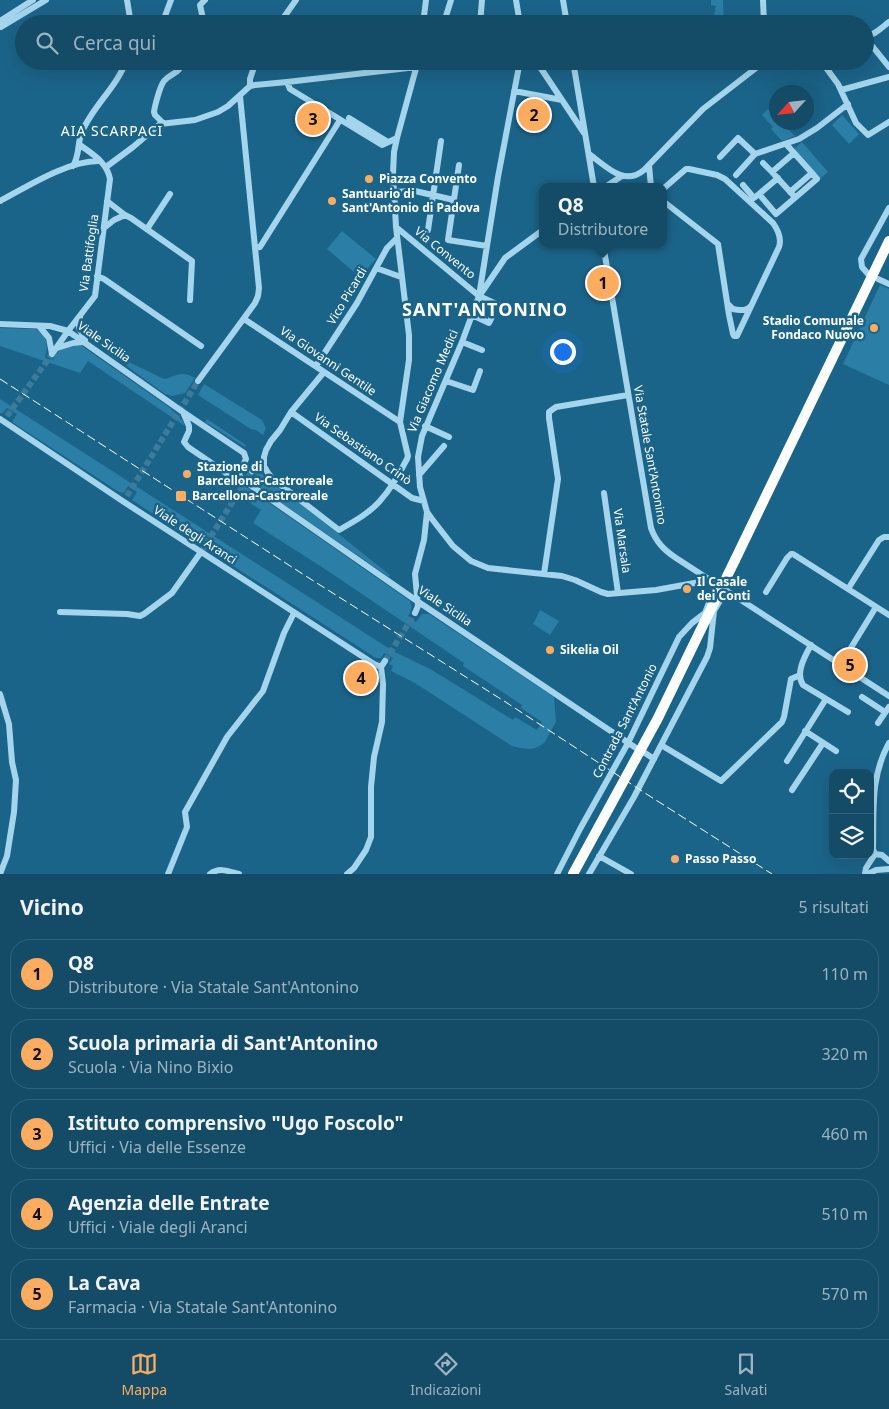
<!DOCTYPE html>
<html lang="it">
<head>
<meta charset="utf-8">
<style>
  body { margin:0; font-family:"Noto Sans",sans-serif; background:#1d526d; color:#f1f3f6 }
  .controls { position:absolute; right:15px; bottom:15px; display:grid; overflow:hidden; border-radius:10px; box-shadow:0 5px 20px #0002 }
  .controls button { width:45px; height:45px; display:grid; place-items:center; padding:0; border:0; border-bottom:1px solid #33637b; background:#144b67; color:#f1f3f6; font:25px sans-serif }
  .compass { position:absolute; left:769px; top:85px; width:45px; height:45px; border-radius:50%; background:#144b67; box-shadow:0 5px 20px #0002; rotate:243deg }
  .you { position:absolute; left:562px; top:351px; width:18px; height:18px; margin:-12px; border:4px solid #fff; border-radius:50%; background:#1a73e8; box-shadow:0 0 0 8px #1a73e833 }
  .badge { display:grid; place-items:center; width:32px; height:32px; border-radius:50%; background:#feac60; color:#111; font-size:16px; font-weight:700 }
  .pin { position:absolute; translate:-50% -50%; border:2px solid #fff; box-shadow:0 1px 5px #0006 }
  .popup { position:absolute; left:539px; top:183px; width:128px; height:65px; box-sizing:border-box; display:grid; place-content:center; border-radius:10px; background:#144b67; filter:drop-shadow(0 1px 4px #0005); font-size:16px; white-space:nowrap; color:#9db3c0 }
  .popup b { font-size:19px; color:#f1f3f6 }
  .popup::after { content:''; position:absolute; left:50%; top:100%; margin-left:-10px; border:10px solid transparent; border-top-color:#144b67 }
  .list { margin:0; padding:0; list-style:none }
  h2 { display:flex; justify-content:space-between; align-items:center; height:65px; margin:0; padding:0 20px; font-size:21px }
  h2 small { font-size:16px; font-weight:400; color:#9db3c0 }
  .list li { display:grid; grid-template-columns:32px 1fr auto; gap:15px; align-items:center; box-sizing:border-box; height:70px; margin:0 10px 10px; padding:0 10px; border:1px solid #33637b; border-radius:20px }
  .list b { display:block; font-size:19px; white-space:nowrap }
  .list p { margin:0; font-size:16px; white-space:nowrap; color:#9db3c0 }
  .list em { font-size:16px; font-style:normal; color:#9db3c0 }
  .icon { flex:none; width:28px; height:28px; fill:none; stroke:currentColor; stroke-width:2; stroke-linecap:round; stroke-linejoin:round }
  .map { position:relative; flex:none; width:889px; height:874px; overflow:hidden }
  .search { position:absolute; background:#144b67; box-shadow:0 5px 20px #0002; left:15px; right:15px; top:15px; height:55px; display:flex; align-items:center; gap:12px; box-sizing:border-box; padding:0 18px; border-radius:28px; color:#9db3c0; font-size:19px }
  .sheet { height:465px; background:#144b67 }
  nav { display:flex; justify-content:space-around; align-items:center; box-sizing:border-box; height:70px; border-top:1px solid #33637b; background:#144b67; font-size:14px; color:#9db3c0 }
  nav a { display:grid; justify-items:center; gap:2px }
  nav .on { color:#feac60 }
  .map>svg:first-child { display:block }
  .green { fill:#2b7ea5 }
  .lines { fill:none; stroke-linecap:round; stroke-linejoin:round }
  .minor-tunnel { stroke:#3d7b9b; stroke-width:6; stroke-dasharray:6 3; stroke-linecap:butt }
  .minor { stroke:#a4d5ec; stroke-width:6 }
  .highway { stroke:#fff; stroke-width:10 }
  .rail { stroke:#fff; stroke-width:1; stroke-dasharray:9 4; stroke-linecap:butt }
  .highway-bridge { stroke:#fff; stroke-width:10 }
  .poi-dot { fill:#feac60; stroke:#1b6489; stroke-width:2 }
  .labels { text-anchor:middle; stroke-width:5; stroke-linejoin:round; paint-order:stroke }
  .poi-label { font-size:12px; font-weight:bold; fill:#fff; stroke:#1b6489; text-anchor:start }
  .street-label { font-size:12px; fill:#fff; stroke:#1b6489 }
  .neighbourhood-label { font-size:14px; letter-spacing:1px; fill:#fff; stroke:#1b6489 }
  .district-label { font-size:18px; font-weight:bold; letter-spacing:1px; fill:#fff; stroke:#1b6489 }
</style>
</head>
<body>
<div class="map">
<svg width="889" height="874" viewBox="0 0 889 874">
  <rect width="100%" height="100%" fill="#1b6489"/>
  <path class="green" d="M711 0H723L724 24H712L716 6 711 5Z
    M768 109 776 117V122L782 123 795 136 782 141 771 129 773 127 762 115Z
    M842 115 859 134 849 144 832 125Z
    M802 142 828 172 820 179 794 149Z
    M342 231 376 259 360 277 327 249Z
    M880 285 889 289V385L843 364Z
    M0 328 36 329C48 336 48 346 45 358L53 360C54 358 55 355 57 353 62 346 74 346 82 346L170 408 182 420 185 426 88 361 80 373 0 346Z
    M106 351 164 379C177 376 182 370 195 378L185 393 172 396 165 394Z
    M204 384 262 420 266 428 263 435 256 430 251 429 198 395Z
    M0 399 393 651 432 670 513 720 515 717 537 730 542 722 521 708 522 705 463 666 464 663 325 569 253 523 261 510 236 494 242 484 410 601C413 607 411 611 408 616L416 622 422 614H429L554 697 556 722 544 743 538 747 531 749 520 748 512 746 415 683 391 671 393 666 389 664 393 658 384 653 381 658H376L210 551 215 542 207 536 202 544 196 542 132 500 137 492 128 486 124 493 119 492 12 422 17 414 7 408 2 414 0 413Z
    M207 419 246 445 245 447 205 422Z
    M256 472 262 474C306 507 347 541 390 575L389 577 244 477 247 473 253 478 256 475 254 473Z
    M540 610 559 621 550 635 533 624Z"/>
  <g class="lines">
    <path class="minor-tunnel" d="M7 416 52 354
      M127 496 198 381
      M201 552 252 471
      M385 661 415 613"/>
    <path class="minor" d="M127 0 131 24
      M516 0 520 24
      M563 0 567 24
      M763 0 764 24
      M446 16 451 0
      M0 21 33 0
      M162 24 171 0
      M202 24 203 19 200 5 205 0
      M279 24 296 0
      M423 24 426 0
      M480 24 482 0
      M0 26 1 27 46 0
      M865 36C874 36 882 27 889 22
      M865 41 873 47 889 67
      M520 61 498 177 479 296 462 342 422 436 418 457 420 487 427 512 432 519 453 546 471 561 488 568 562 576 575 580 601 592 608 594 656 590 700 582 707 578
      M536 61 584 133
      M573 61 594 187
      M821 61 838 84 856 123 868 135 889 122
      M418 62 443 65 487 61
      M287 82 290 89 382 145 397 138
      M250 86V79L256 61
      M841 90 889 77
      M514 91 562 100
      M349 118 388 142
      M163 123 155 115 154 112C155 105 160 86 164 81 171 72 180 75 182 61
      M786 144 812 173 790 192
      M589 154C606 166 624 187 644 170L703 109 760 65 763 61
      M755 154 799 139 817 128 848 104
      M720 157 738 138 755 154 736 175
      M763 163 772 172
      M459 165 448 240 487 246
      M649 165 651 187
      M73 166C80 155 77 143 82 132 92 107 117 87 126 61
      M106 167 133 147 160 124 195 120 218 112 228 106 250 86 255 85 287 82 408 68H416
      M778 178 759 194 776 214 817 179 812 173
      M743 185 754 198 759 194
      M605 187 622 176
      M663 189 686 169H689L717 175 725 179 773 223C778 230 782 238 779 247L737 336H734L733 334 729 315 718 244 663 201
      M393 192 415 191 454 200
      M793 195 772 172 794 153
      M0 201C28 186 69 160 100 161
      M107 201 125 215 131 218 192 261 190 300
      M396 227 479 296 503 307
      M104 228 114 220 125 215
      M147 229 170 194
      M428 230 441 141
      M603 244 651 528C656 542 664 550 676 558L889 696
      M255 248 260 247 340 120
      M376 268 401 277
      M868 274 862 267 861 259 889 208
      M97 276 104 279 201 346
      M878 279 889 284
      M480 295 505 258 543 230
      M728 304 733 309C740 310 746 312 751 306
      M472 315 489 323 493 315
      M80 317 79 328 85 340
      M244 319 400 422
      M0 324 50 326 68 331 183 412 244 453 246 459 239 474 242 480
      M39 326 49 338 52 354
      M462 342 482 350
      M57 348 73 343 84 342
      M52 354 68 331 95 296 110 179C107 162 92 154 80 145
      M316 366 357 303 387 248 397 238
      M324 372 291 412 280 430 271 441 266 450 264 457V466L268 473 273 479 339 530C353 522 368 514 379 502 391 489 399 474 407 459L408 456 400 422 409 360V335L396 227 393 174 394 152 397 138 418 61
      M198 381 255 303 258 296 259 288 240 96
      M446 381 473 390 480 371
      M183 412 189 426V431L184 442 188 447 229 475 243 480 417 601 636 748
      M291 412 412 498 424 501
      M0 419 124 502 374 664 381 667
      M425 426 449 437
      M252 471 258 464 263 462
      M419 475 444 446
      M604 493 618 593
      M544 574 558 479 549 418V412L556 407 628 395
      M848 589 879 540 884 537H889
      M766 592 787 558 791 554H793L889 615
      M60 612 127 614 140 616 144 614 172 593 201 552
      M415 613 418 606 415 574 424 540 427 512
      M811 645C805 656 795 673 803 685L848 712
      M841 664 876 607
      M0 694 9 724 12 762 16 780 14 812 7 856 0 874
      M862 697 885 712
      M878 723 889 707
      M805 731 836 751
      M661 745 721 781 782 722 784 717 791 679 800 675
      M645 753 654 759
      M787 761 826 699
      M792 790 823 743
      M875 854 873 849C874 811 870 777 889 743
      M599 856 631 874
      M168 874 187 827 185 812 227 737 263 691 284 633 294 613
      M210 874C219 867 228 871 239 874
      M347 874 354 868 366 850 371 837V787L374 757 382 722 383 684 381 667 385 661
      M557 874 580 829 628 743 679 637 692 623 705 613 714 590 716 587 719 586
      M589 874 634 797 707 657 710 648 714 611 726 590
      M865 874 866 868 875 854 882 855 889 861
      M868 874 876 870 889 869"/>
    <path class="highway" d="M735 560 889 241
      M573 874 658 718 705 621"/>
    <path class="rail" d="M0 379 312 580 504 701 648 795 772 874"/>
    <path class="highway-bridge" d="M705 621 735 560"/>
  </g>
  <g class="poi-dot">
    <circle cx="369" cy="179" r="5"/>
    <circle cx="332" cy="201" r="5"/>
    <circle cx="874" cy="328" r="5"/>
    <circle cx="187" cy="474" r="5"/>
    <rect x="175" y="490" width="12" height="12" rx="2.5"/>
    <circle cx="687" cy="589" r="5"/>
    <circle cx="550" cy="650" r="5"/>
    <circle cx="675" cy="859" r="5"/>
  </g>
  <g class="labels">
    <g class="poi-label">
      <text x="379" y="183">Piazza Convento</text>
      <text x="342" y="198">Santuario di<tspan x="342" dy="14">Sant'Antonio di Padova</tspan></text>
      <text x="864" y="325" text-anchor="end">Stadio Comunale<tspan x="864" dy="14">Fondaco Nuovo</tspan></text>
      <text x="197" y="471">Stazione di<tspan x="197" dy="14">Barcellona-Castroreale</tspan></text>
      <text x="192" y="500">Barcellona-Castroreale</text>
      <text x="697" y="586">Il Casale<tspan x="697" dy="14">dei Conti</tspan></text>
      <text x="560" y="654">Sikelia Oil</text>
      <text x="685" y="863">Passo Passo</text>
    </g>
    <g class="street-label">
      <text transform="translate(89 253) rotate(-82)" y="4">Via Battifoglia</text>
      <text transform="translate(445 253) rotate(39)" y="4">Via Convento</text>
      <text transform="translate(347 296) rotate(-59)" y="4">Vico Picardi</text>
      <text transform="translate(104 342) rotate(35)" y="4">Viale Sicilia</text>
      <text transform="translate(328 361) rotate(34)" y="4">Via Giovanni Gentile</text>
      <text transform="translate(433 381) rotate(-67)" y="4">Via Giacomo Medici</text>
      <text transform="translate(363 449) rotate(35)" y="4">Via Sebastiano Crinò</text>
      <text transform="translate(650 455) rotate(80)" y="4">Via Statale Sant'Antonino</text>
      <text transform="translate(195 535) rotate(33)" y="4">Viale degli Aranci</text>
      <text transform="translate(622 541) rotate(82)" y="4">Via Marsala</text>
      <text transform="translate(445 606) rotate(34)" y="4">Viale Sicilia</text>
      <text transform="translate(625 721) rotate(-63)" y="4">Contrada Sant'Antonio</text>
    </g>
    <g class="neighbourhood-label">
      <text x="112" y="136">AIA SCARPACI</text>
    </g>
    <g class="district-label">
      <text x="485" y="316">SANT'ANTONINO</text>
    </g>
  </g>
</svg>
<div class="controls">
<button><svg class="icon" aria-label="locate" viewBox="0 0 24 24"><circle cx="12" cy="12" r="6"/><path d="M12 2v4M12 18v4M2 12h4M18 12h4"/></svg></button>
<button><svg class="icon" aria-label="layers" viewBox="0 0 24 24"><path d="M12 4l9 5-9 5-9-5zM3 14l9 5 9-5"/></svg></button>
</div>
<svg class="compass" viewBox="-18 -18 36 36"><path d="M0-13l5 13h-10z" fill="#e53935"/><path d="M0 13l5-13h-10z" fill="#9db3c0"/></svg>
<div class="you"></div>
<div class="pin badge" style="left:603px;top:283px">1</div>
<div class="popup"><b>Q8</b>Distributore</div>
<div class="pin badge" style="left:534px;top:115px">2</div>
<div class="pin badge" style="left:313px;top:119px">3</div>
<div class="pin badge" style="left:361px;top:678px">4</div>
<div class="pin badge" style="left:850px;top:665px">5</div>
<div class="search"><svg class="icon" aria-label="search" viewBox="0 0 24 24"><circle cx="10" cy="10" r="6"/><path d="M15 15l6 6"/></svg>Cerca qui</div>
</div>
<section class="sheet">
<h2>Vicino<small>5 risultati</small></h2>
<ul class="list">
<li><span class="badge">1</span><div><b>Q8</b><p>Distributore · Via Statale Sant'Antonino</p></div><em>110 m</em></li>
<li><span class="badge">2</span><div><b>Scuola primaria di Sant'Antonino</b><p>Scuola · Via Nino Bixio</p></div><em>320 m</em></li>
<li><span class="badge">3</span><div><b>Istituto comprensivo &quot;Ugo Foscolo&quot;</b><p>Uffici · Via delle Essenze</p></div><em>460 m</em></li>
<li><span class="badge">4</span><div><b>Agenzia delle Entrate</b><p>Uffici · Viale degli Aranci</p></div><em>510 m</em></li>
<li><span class="badge">5</span><div><b>La Cava</b><p>Farmacia · Via Statale Sant'Antonino</p></div><em>570 m</em></li>
</ul>
</section>
<nav>
<a class="on"><svg class="icon" aria-label="map" viewBox="0 0 24 24"><path d="M3 6l6-2 6 2 6-2v14l-6 2-6-2-6 2zM9 4v14M15 6v14"/></svg>Mappa</a>
<a><svg class="icon" aria-label="directions" viewBox="0 0 24 24"><path d="M12 3l9 9-9 9-9-9zM9 14v-3h6M13 9l2 2-2 2"/></svg>Indicazioni</a>
<a><svg class="icon" aria-label="saved" viewBox="0 0 24 24"><path d="M7 4h10v16l-5-4-5 4z"/></svg>Salvati</a>
</nav>
</body>
</html>
